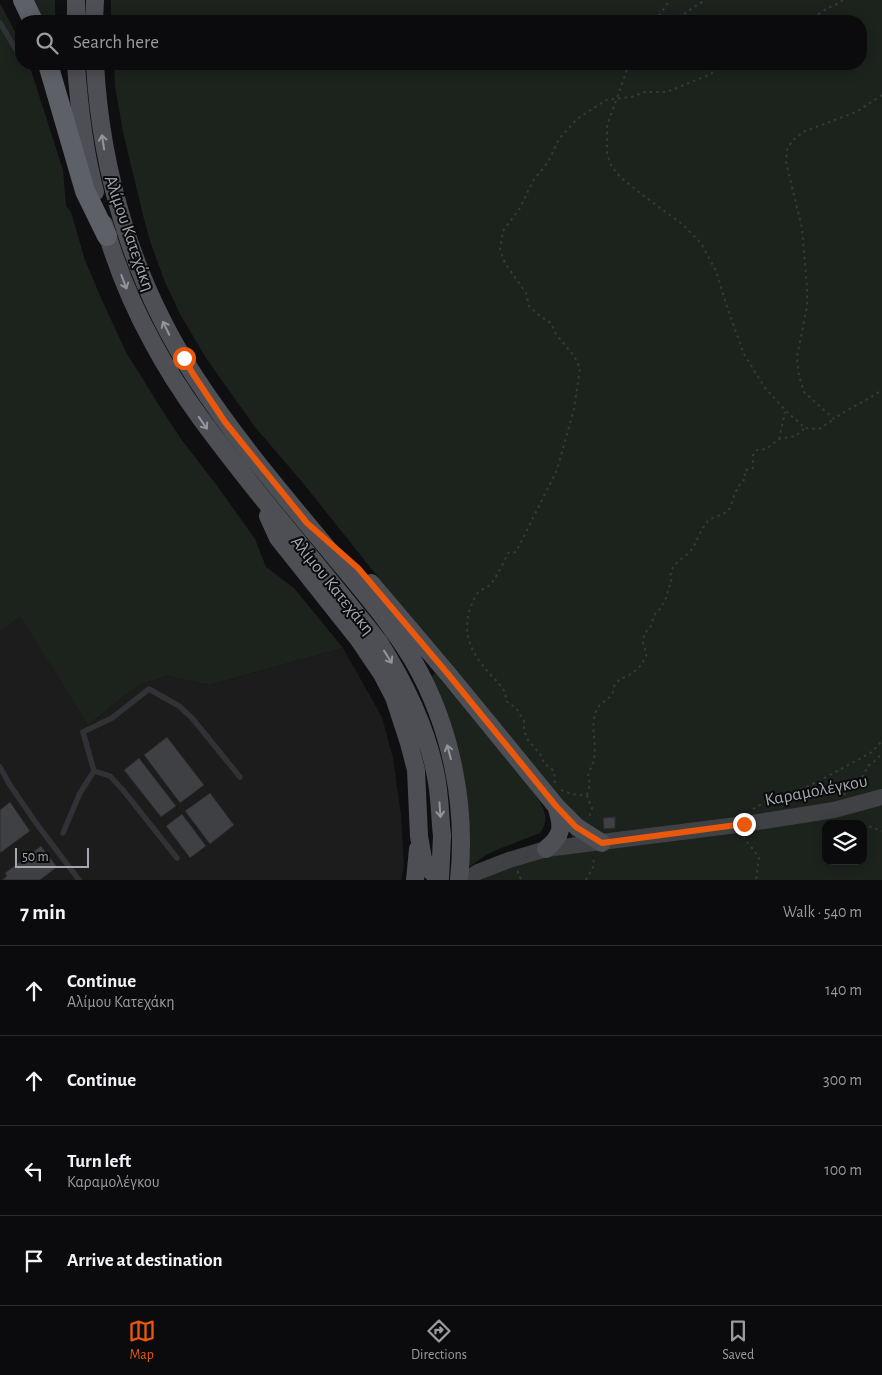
<!DOCTYPE html>
<html lang="en">
<head>
<meta charset="utf-8">
<style>
  body { margin:0; font-family:"Alegreya Sans",sans-serif; background:#19191b; color:#f1f3f6 }
  .controls { position:absolute; right:15px; bottom:15px; display:grid; overflow:hidden; border-radius:10px; box-shadow:0 2px 12px #0003 }
  .controls button { width:45px; height:45px; display:grid; place-items:center; padding:0; border:0; border-bottom:1px solid #2b2b2e; background:#0b0b0d; color:#f1f3f6; font:25px sans-serif }
  .scale { position:absolute; left:15px; bottom:12px; width:74px; box-sizing:border-box; padding-left:5px; border:2px solid #a2a7b0; border-top:0; font-size:14px; line-height:18px; white-space:nowrap; color:#a2a7b0; -webkit-text-stroke:4px #0a0a0b; paint-order:stroke }
  .stop { position:absolute; width:15px; height:15px; margin:-11px; border:4px solid #ea580c; border-radius:50%; background:#fff }
  .stop.end { background:#ea580c; border-color:#fff; box-shadow:0 1px 5px #0008 }
  .list { margin:0; padding:0; list-style:none }
  h2 { display:flex; justify-content:space-between; align-items:center; height:65px; margin:0; padding:0 20px; font-size:21px }
  h2 small { font-size:16px; font-weight:400; color:#9a9b9d }
  .list li { display:grid; grid-template-columns:32px 1fr auto; gap:15px; align-items:center; box-sizing:border-box; height:90px; padding:0 20px; border-top:1px solid #2b2b2e }
  .list b { display:block; font-size:19px; white-space:nowrap }
  .list p { margin:0; font-size:16px; white-space:nowrap; color:#9a9b9d }
  .list em { font-size:16px; font-style:normal; color:#9a9b9d }
  .icon { flex:none; width:28px; height:28px; fill:none; stroke:currentColor; stroke-width:2; stroke-linecap:round; stroke-linejoin:round }
  .map { position:relative; flex:none; width:882px; height:880px; overflow:hidden }
  .search { position:absolute; background:#0b0b0d; box-shadow:0 2px 12px #0003; left:15px; right:15px; top:15px; height:55px; display:flex; align-items:center; gap:12px; box-sizing:border-box; padding:0 18px; border-radius:20px; color:#9a9b9d; font-size:19px }
  .sheet { height:425px; background:#0b0b0d }
  nav { display:flex; justify-content:space-around; align-items:center; box-sizing:border-box; height:70px; border-top:1px solid #2b2b2e; background:#0b0b0d; font-size:14px; color:#9a9b9d }
  nav a { display:grid; justify-items:center; gap:2px }
  nav .on { color:#ea580c }
  .map>svg:first-child { display:block }
  .built { fill:#1c1c1d }
  .green { fill:#1c231d; fill-rule:evenodd }
  .building { fill:#3e4044; stroke:#2a2a2c }
  .lines { fill:none; stroke-linecap:round; stroke-linejoin:round }
  .path { stroke:#37393c; stroke-width:2; stroke-dasharray:2.5 4; stroke-linecap:butt }
  .lane { stroke:#313235; stroke-width:5.5 }
  .secondary { stroke:#3f4145; stroke-width:16 }
  .primary { stroke:#4d4f54; stroke-width:18 }
  .highway { stroke:#5d6066; stroke-width:20 }
  .primary-bridge { stroke:#4d4f54; stroke-width:18 }
  .oneway { stroke:#91959e }
  .route { stroke:#ea580c; stroke-width:6 }
  .labels { text-anchor:middle; stroke-width:4; stroke-linejoin:round; paint-order:stroke }
  .street-label { font-size:18px; fill:#a2a7b0; stroke:#0a0a0b }
</style>
</head>
<body>
<div class="map">
<svg width="882" height="880" viewBox="0 0 882 880">
  <rect width="100%" height="100%" fill="#0f0f11"/>
  <path class="built" d="M20 615 88 725 140 684 168 676 209 685 343 648 382 717 393 758 401 815 404 865 401 880H0V632Z"/>
  <path class="green" d="M30 0H55V21H40Z
    M111 0H882V880H471L575 848 564 807 465 686 303 483 255 427 206 358 180 314 165 282 150 241 144 219 123 132 115 86 114 64H861V21H111ZM826 824H863V861H826Z
    M0 3 21 43V64H29L63 170 66 206 71 212 85 260 101 298 126 352 157 402 181 439 218 487 255 539 266 567 294 588 343 648 209 685 168 676 140 684 88 725 20 616 0 632Z
    M435 673 535 794C543 806 551 819 540 833L499 849 486 855 465 870 430 678Z"/>
  <path class="building" d="M167 737 204 785 180 803 144 755Z
    M139 758 176 806 161 817 124 770Z
    M210 793 234 825 210 844 185 811Z
    M10 802 30 831 0 853V810Z
    M182 814 206 846 190 858 166 826Z
    M615 817V828L604 829 603 818Z
    M41 846 57 867 40 880H2L7 876 5 873Z"/>
  <g class="lines">
    <path class="path" d="M655 21 670 0
      M673 21 705 0
      M807 21 828 8 839 3 843 0
      M629 64 607 126V154L612 167 620 177 644 196 682 224 701 243 716 271 728 310 744 354 765 388 786 411 805 428 819 429 834 419
      M882 95 856 112 803 132 792 141 787 150 786 162 802 228 807 287V306L797 357 799 376 804 392 834 419C849 408 866 401 882 390
      M779 439 785 412
      M555 783 554 771 544 763 540 754 528 740 524 731V721L516 708 506 701C507 690 498 683 491 675 468 651 459 627 476 595 479 590 487 588 491 584 498 575 503 563 508 553L516 552 557 470 574 409 580 368 574 356 556 334 551 323 541 317 529 306 526 293 505 263 500 249 503 231 520 208 533 181 548 162 559 139 577 119 606 100 631 97 645 92H667L711 74 720 64
      M561 790 572 794 587 796 592 808 589 818
      M587 795 590 784 588 773C603 752 587 730 597 709 600 702 610 700 613 692 615 688 613 685 617 682 620 679 624 678 627 676 638 670 643 664 647 653L643 645 644 634 651 626 653 619 656 612 660 609 667 596 668 588 672 583C665 563 686 560 694 546 698 539 701 529 707 522 712 516 725 516 730 508 731 506 732 503 732 501 736 491 738 485 746 478L744 472 746 470 753 468V455L757 450 766 449 779 439 796 436 805 428
      M844 795 846 791 861 780 868 766 876 760 882 753
      M753 809 772 798 791 794 819 781 872 752 882 741
      M838 823 858 822 863 824
      M863 824 882 831
      M744 836 748 843 759 857 756 880
      M518 871V875L522 880
      M586 880 593 867 594 857"/>
    <path class="lane" d="M0 23 17 51
      M0 767 10 785 36 823 79 880
      M94 771 110 776 123 790 177 858
      M63 833 80 793 94 771 83 732 112 718 149 689 179 706 192 718 240 777"/>
    <path class="secondary" d="M465 880 478 872 509 860 546 849 745 824 834 810 882 797"/>
    <path class="primary" d="M76 21V0
      M94 21 95 0
      M76 64C79 107 84 150 95 192
      M95 64C101 174 134 284 195 377 236 440 285 497 333 555 361 589 391 623 414 662 451 727 467 805 459 880
      M104 224C116 265 132 305 153 343 181 396 218 442 255 489 296 540 338 590 379 642 406 685 429 732 437 782 440 800 440 818 442 836
      M268 516 278 538 359 640 382 674 394 697 409 743 416 770 419 836 423 859 430 870 436 876
      M371 583 448 674 556 806 577 827 602 843
      M546 849C563 835 563 827 556 806
      M415 880 418 849"/>
    <path class="highway" d="M23 0 33 21
      M48 64 85 191 107 236"/>
    <path class="primary-bridge" d="M440 880 442 836"/>
  </g>
  <defs><path id="oneway-shaft" d="M-6 0H5M1.5-3L5.5 0L1.5 3" fill="none" stroke-width="1.6" stroke-linecap="round" stroke-linejoin="round" transform="scale(1.25)"/></defs>
  <g class="oneway">
    <use href="#oneway-shaft" transform="translate(103 142) rotate(-99)"/>
    <use href="#oneway-shaft" transform="translate(124 282) rotate(69)"/>
    <use href="#oneway-shaft" transform="translate(166 328) rotate(-116)"/>
    <use href="#oneway-shaft" transform="translate(203 423) rotate(55)"/>
    <use href="#oneway-shaft" transform="translate(388 657) rotate(58)"/>
    <use href="#oneway-shaft" transform="translate(449 752) rotate(-105)"/>
    <use href="#oneway-shaft" transform="translate(440 810) rotate(86)"/>
  </g>
  <g class="lines">
    <path class="route" d="M184 358 193 374 225 422 307 523 358 568 448 674 556 806 576 827 602 843 744 824"/>
  </g>
  <g class="labels">
    <g class="street-label">
      <text transform="translate(130 233) rotate(71)" y="6">Αλίμου Κατεχάκη</text>
      <text transform="translate(333 585) rotate(51)" y="6">Αλίμου Κατεχάκη</text>
      <text transform="translate(816 790) rotate(-11)" y="6">Καραμολέγκου</text>
    </g>
  </g>
</svg>
<div class="controls">
<button><svg class="icon" aria-label="layers" viewBox="0 0 24 24"><path d="M12 4l9 5-9 5-9-5zM3 14l9 5 9-5"/></svg></button>
</div>
<div class="scale">50 m</div>
<div class="stop" style="left:184px;top:358px"></div>
<div class="stop end" style="left:744px;top:824px"></div>
<div class="search"><svg class="icon" aria-label="search" viewBox="0 0 24 24"><circle cx="10" cy="10" r="6"/><path d="M15 15l6 6"/></svg>Search here</div>
</div>
<section class="sheet">
<h2>7 min<small>Walk · 540 m</small></h2>
<ul class="list">
<li><svg class="icon" aria-label="ahead" viewBox="0 0 24 24"><path d="M12 20V5M6 11l6-6 6 6"/></svg><div><b>Continue</b><p>Αλίμου Κατεχάκη</p></div><em>140 m</em></li>
<li><svg class="icon" aria-label="ahead" viewBox="0 0 24 24"><path d="M12 20V5M6 11l6-6 6 6"/></svg><div><b>Continue</b></div><em>300 m</em></li>
<li><svg class="icon" aria-label="left" viewBox="0 0 24 24"><path d="M17 20v-9H6M10 6l-5 5 5 5"/></svg><div><b>Turn left</b><p>Καραμολέγκου</p></div><em>100 m</em></li>
<li><svg class="icon" aria-label="arrive" viewBox="0 0 24 24"><path d="M6 21V4h12l-3 4 3 4H6"/></svg><div><b>Arrive at destination</b></div></li>
</ul>
</section>
<nav>
<a class="on"><svg class="icon" aria-label="map" viewBox="0 0 24 24"><path d="M3 6l6-2 6 2 6-2v14l-6 2-6-2-6 2zM9 4v14M15 6v14"/></svg>Map</a>
<a><svg class="icon" aria-label="directions" viewBox="0 0 24 24"><path d="M12 3l9 9-9 9-9-9zM9 14v-3h6M13 9l2 2-2 2"/></svg>Directions</a>
<a><svg class="icon" aria-label="saved" viewBox="0 0 24 24"><path d="M7 4h10v16l-5-4-5 4z"/></svg>Saved</a>
</nav>
</body>
</html>
